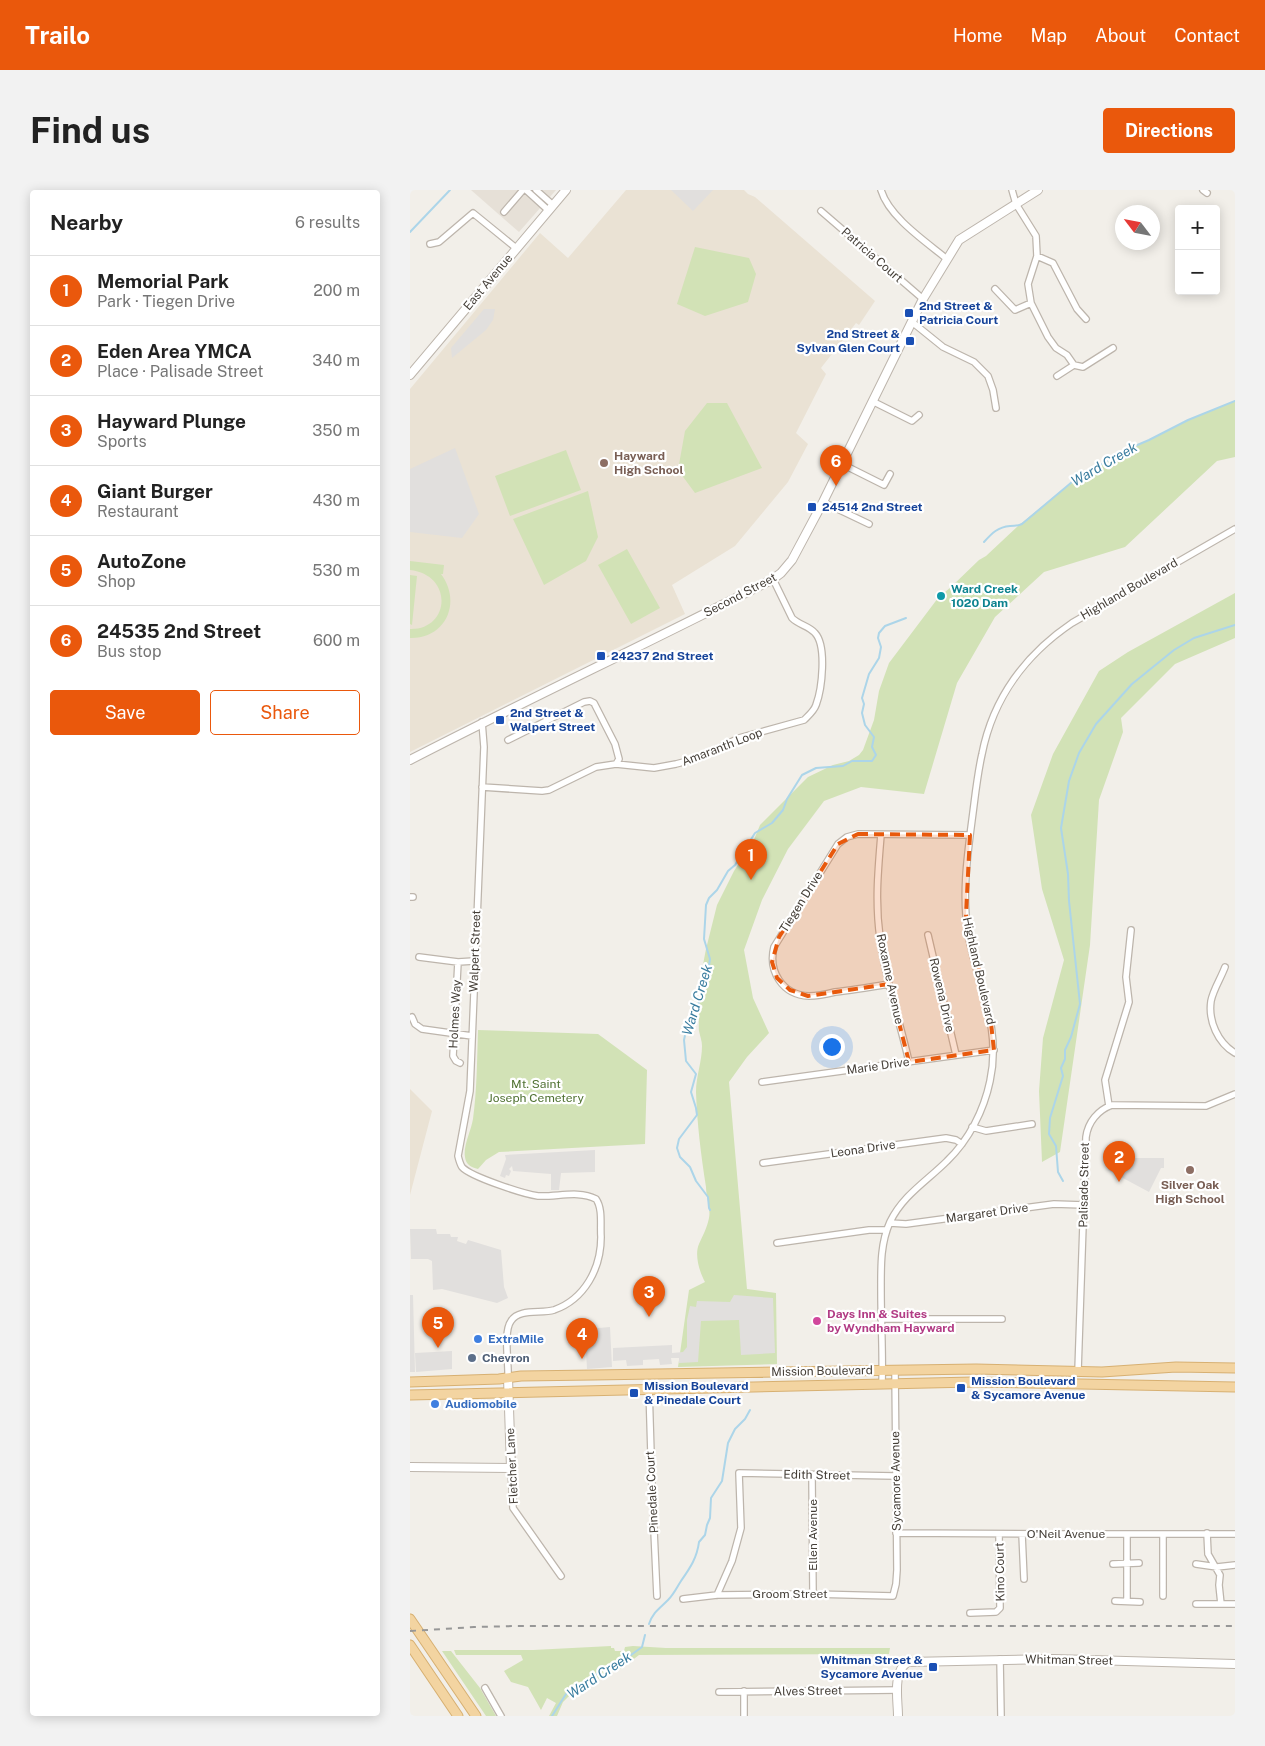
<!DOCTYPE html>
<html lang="en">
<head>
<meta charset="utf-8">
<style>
  body { margin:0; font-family:"Public Sans",sans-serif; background:#f2f2f2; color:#222 }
  .controls { position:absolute; right:15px; top:15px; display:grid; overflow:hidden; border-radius:5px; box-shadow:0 2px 12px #0003 }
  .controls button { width:45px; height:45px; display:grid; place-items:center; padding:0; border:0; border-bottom:1px solid #e0e0e0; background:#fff; color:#222; font:25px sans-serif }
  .compass { position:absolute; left:705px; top:15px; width:45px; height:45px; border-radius:50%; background:#fff; box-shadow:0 2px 12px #0003; rotate:302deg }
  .you { position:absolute; left:421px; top:856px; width:18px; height:18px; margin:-12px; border:4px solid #fff; border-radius:50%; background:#1a73e8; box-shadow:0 0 0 8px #1a73e833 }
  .badge { display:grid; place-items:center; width:32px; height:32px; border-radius:50%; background:#ea580c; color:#fff; font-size:16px; font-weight:700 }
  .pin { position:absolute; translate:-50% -41px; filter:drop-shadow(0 1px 2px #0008) }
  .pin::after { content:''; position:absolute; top:26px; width:18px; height:15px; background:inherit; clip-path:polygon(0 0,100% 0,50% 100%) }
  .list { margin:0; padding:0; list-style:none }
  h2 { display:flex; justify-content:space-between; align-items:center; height:65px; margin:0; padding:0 20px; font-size:21px }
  h2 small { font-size:16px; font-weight:400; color:#767676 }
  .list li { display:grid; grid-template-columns:32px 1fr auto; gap:15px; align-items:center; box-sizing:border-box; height:70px; padding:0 20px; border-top:1px solid #e0e0e0 }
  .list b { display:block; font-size:19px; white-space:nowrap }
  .list p { margin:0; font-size:16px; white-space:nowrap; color:#767676 }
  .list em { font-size:16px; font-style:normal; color:#767676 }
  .actions { display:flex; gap:10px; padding:15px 20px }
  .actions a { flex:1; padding:11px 0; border:1px solid #ea580c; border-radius:5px; text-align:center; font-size:18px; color:#ea580c }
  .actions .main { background:#ea580c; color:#fff }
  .map { position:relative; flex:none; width:825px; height:1526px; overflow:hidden; border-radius:5px }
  header { display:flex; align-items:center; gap:30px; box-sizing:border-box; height:70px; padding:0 25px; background:#ea580c; color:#fff }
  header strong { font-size:24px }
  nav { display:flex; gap:28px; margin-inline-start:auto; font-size:18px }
  .intro { display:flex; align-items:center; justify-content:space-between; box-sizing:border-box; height:120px; padding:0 30px }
  h1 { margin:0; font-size:35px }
  .button { padding:12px 22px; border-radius:5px; background:#ea580c; color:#fff; font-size:18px; font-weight:700 }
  main { display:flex; gap:30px; padding:0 30px }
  aside { flex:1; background:#fff; border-radius:5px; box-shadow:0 2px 12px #0003 }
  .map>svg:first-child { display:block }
  .residential { fill:#e6e0d7 }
  .education { fill:#eae2d4 }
  .green { fill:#d2e2b6 }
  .parking { fill:#e1dfdd }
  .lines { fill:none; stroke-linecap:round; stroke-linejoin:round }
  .stream { stroke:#acd5e9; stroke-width:2 }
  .minor-casing { stroke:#bdb5ac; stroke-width:8 }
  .tertiary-casing { stroke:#bdb5ac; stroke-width:10 }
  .primary-casing { stroke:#d7b072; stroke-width:11 }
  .minor { stroke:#fff; stroke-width:5.5 }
  .tertiary { stroke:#fff; stroke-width:8 }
  .primary { stroke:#f3d4a1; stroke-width:9 }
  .rail { stroke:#979797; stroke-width:2; stroke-dasharray:6 6; stroke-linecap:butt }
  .marked { fill:#e8590c; fill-opacity:0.2; stroke:#e8590c; stroke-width:4; stroke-dasharray:10 6; stroke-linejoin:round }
  .transit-dot { fill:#1a4fb4; stroke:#fff; stroke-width:2 }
  .education-dot { fill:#8d6e63; stroke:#fff; stroke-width:2 }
  .culture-dot { fill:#0f9aa8; stroke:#fff; stroke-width:2 }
  .hotel-dot { fill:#d1479c; stroke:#fff; stroke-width:2 }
  .shop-dot { fill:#3f7fe0; stroke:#fff; stroke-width:2 }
  .service-dot { fill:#5c6f8a; stroke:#fff; stroke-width:2 }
  .labels { text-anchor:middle; stroke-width:4.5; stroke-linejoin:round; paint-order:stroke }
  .street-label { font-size:12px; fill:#453f38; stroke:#fff }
  .transit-label { font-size:12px; font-weight:bold; fill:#164399; stroke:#fff; text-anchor:start }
  .education-label { font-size:12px; font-weight:bold; fill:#785e54; stroke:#fff; text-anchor:start }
  .culture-label { font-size:12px; font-weight:bold; fill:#0d838f; stroke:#fff; text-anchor:start }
  .park-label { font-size:12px; fill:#4f7131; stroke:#fff }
  .hotel-label { font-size:12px; font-weight:bold; fill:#b23c85; stroke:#fff; text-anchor:start }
  .shop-label { font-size:12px; font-weight:bold; fill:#366cbe; stroke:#fff; text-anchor:start }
  .service-label { font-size:12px; font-weight:bold; fill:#4e5e75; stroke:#fff; text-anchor:start }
  .water-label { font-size:14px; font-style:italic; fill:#3a7d9f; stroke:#fff }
</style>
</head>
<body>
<header>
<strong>Trailo</strong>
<nav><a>Home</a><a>Map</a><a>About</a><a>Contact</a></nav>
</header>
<div class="intro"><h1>Find us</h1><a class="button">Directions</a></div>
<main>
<aside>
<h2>Nearby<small>6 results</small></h2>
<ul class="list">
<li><span class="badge">1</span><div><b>Memorial Park</b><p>Park · Tiegen Drive</p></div><em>200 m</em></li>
<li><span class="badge">2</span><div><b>Eden Area YMCA</b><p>Place · Palisade Street</p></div><em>340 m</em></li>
<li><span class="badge">3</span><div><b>Hayward Plunge</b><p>Sports</p></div><em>350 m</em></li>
<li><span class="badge">4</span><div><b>Giant Burger</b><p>Restaurant</p></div><em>430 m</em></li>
<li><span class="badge">5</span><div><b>AutoZone</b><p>Shop</p></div><em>530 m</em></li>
<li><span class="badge">6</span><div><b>24535 2nd Street</b><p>Bus stop</p></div><em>600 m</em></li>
</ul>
<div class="actions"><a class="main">Save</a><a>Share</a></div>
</aside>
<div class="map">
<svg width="825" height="1526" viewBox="0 0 825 1526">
  <rect width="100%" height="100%" fill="#f2efe9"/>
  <path class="residential" d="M61 0H146L109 42Z"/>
  <path class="education" d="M216 0H334L338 4 345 7 465 111 449 135 446 133 411 178 416 184 386 243 398 254 378 292 325 356 262 395 275 424 0 562V199L130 43 158 68Z
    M0 899 22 921 0 1005Z"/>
  <path class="green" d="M285 57 339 68 346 84 338 112 295 126 267 114Z
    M825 211V267L807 271 715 357 634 382 585 427 547 493 514 604 451 597 414 611 378 659 352 710 334 760 343 808 359 843 337 867 319 892 337 1099 366 1103 367 1174 268 1177 279 1100 295 1092C290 1083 284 1065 289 1054 293 1045 297 1038 299 1028 301 1020 296 1006 296 997 291 965 287 933 286 902 286 887 292 871 292 856 292 851 290 846 289 841 288 833 291 796 293 788L291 785 296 759 307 715 324 681 343 652 350 635 398 587 423 575 439 571 449 565 453 560 464 530 469 501 479 473 528 408 541 397 569 370 576 366 608 336 662 292 671 289 687 277 722 256 739 250 778 230Z
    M297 213H317L352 278 285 303 268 280 275 241Z
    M156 260 171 300 100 326 85 286Z
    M178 301 188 347 176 371 134 395 103 329Z
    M217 359 250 418 221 434 188 375Z
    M0 371 34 375 33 384H31C52 412 36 449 0 448V439C40 440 44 385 0 380Z
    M0 385 7 386 2 435 0 434Z
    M825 403V448L765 474 711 528 713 542 689 610 680 755 650 962 632 972 629 901 633 848 654 770 632 699 621 625 643 564 689 481 718 462Z
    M68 840 188 844 237 880 235 954 89 962 76 970 68 979C61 977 56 975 55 967 53 956 61 941 63 929 67 900 67 870 68 840Z
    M201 1456V1458H204L205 1461H214L215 1457 223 1456 256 1458H480L479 1464 229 1465 212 1478 191 1487 158 1507 153 1512 147 1526H139L146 1513 137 1508 131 1520 118 1497 101 1492 94 1481 113 1470 111 1465H46L44 1460H123Z
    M41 1461 70 1498 86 1526H76L32 1461Z"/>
  <path class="parking" d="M261 0H303L283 21Z
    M74 119H85L83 130 76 140 42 168 41 158Z
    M45 258 69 324 52 348 0 342V279Z
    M185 960V982L151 983 149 1000H141V984L103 981 102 976 99 979 101 981 99 986 96 985 95 988 90 986 96 969 95 965Z
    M698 968H754V978H751L739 1002 698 980Z
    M0 1039H26L27 1044H40L41 1047H48L47 1051 56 1054 58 1050 91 1060 94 1097 98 1108 87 1113 32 1099 23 1100 22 1071 18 1069H1Z
    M0 1105H3L5 1182H0Z
    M324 1105 363 1108 365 1163 331 1165 329 1130 291 1131 288 1172 269 1173V1168H261L262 1174 250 1175 249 1169 233 1170V1175L217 1176 216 1170 203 1171V1158L262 1155V1163L273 1162 277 1157V1130L280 1116 286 1117 287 1111 320 1112Z
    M200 1137 202 1177 177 1179 176 1161H167L166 1140Z
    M42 1161V1179L6 1182 5 1163Z"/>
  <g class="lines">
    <path class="stream" d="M0 42 40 0
      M574 352C582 343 588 337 600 336 605 336 608 336 612 334L662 292 671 289 687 277 718 259 739 250 778 230 825 211
      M653 991 648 982 646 956 639 944 640 928 653 886 651 878 655 869V860L661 847 670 814 659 711 658 684 651 638 659 591 669 563 686 534 722 494 764 460 784 448 825 435
      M300 1020 299 1018 298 1007 286 991 280 977 270 967 267 958 269 949 287 925 286 918 281 902 286 884 276 871 274 850 277 836 288 815 297 788 300 769 294 749 296 715 299 708 307 700 318 681 325 675 345 643 362 633 373 620 377 609 392 585 406 578 433 576 442 571H462L466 565 462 557 464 547 455 535 452 523 454 514 452 508 459 484 469 468 471 457 468 448 469 443 475 436 496 428
      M239 1434C243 1422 250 1418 258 1410 264 1404 267 1397 271 1391 280 1378 287 1368 289 1352L295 1345 297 1335 300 1328 301 1308 312 1291 318 1253 325 1239 335 1229 340 1220
      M142 1526 156 1504 197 1477 210 1473 232 1457 235 1445"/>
    <g class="minor-casing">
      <path id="minor" d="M116 0 138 20
        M126 0 143 15
        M471 0C479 27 515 51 537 69
        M602 0 606 14 626 46 627 66 618 94 621 113 638 147 646 158 657 165 664 175
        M793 0 797 3
        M411 21 513 109
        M94 22 113 0
        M20 54 29 52 63 23 106 58
        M627 66 643 73 667 119 676 129
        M585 99 605 120 621 113
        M502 132 533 157 564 172 578 186 583 200 586 218
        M647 186 664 175 673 177 703 158
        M462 211 502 231 509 225
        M432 274 474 295 480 284
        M413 312 459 334
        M72 532 74 557 60 901 48 966C49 970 50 974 52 977 61 987 114 1004 128 1006 148 1007 168 1000 186 1009 193 1019 190 1035 191 1047 191 1078 175 1109 144 1120 131 1124 109 1118 101 1131 93 1142 99 1174 98 1188
        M98 550 174 512 180 511 184 513 205 554 209 569 206 574
        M72 597 132 601 139 600 186 577 206 574 244 578 266 574 289 568 329 548 394 530C399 525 404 521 406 515 412 499 417 456 405 443 399 436 389 435 382 428L363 389
        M471 645C468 681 465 712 470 748 475 790 490 831 499 872
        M0 707H3
        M518 745 546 865
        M9 767 48 772 64 771
        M48 772 43 866 46 871 50 873
        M815 777C811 788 803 800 801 811 798 831 808 853 825 863
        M479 794C461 797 443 800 425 802 417 804 407 806 399 806 372 805 358 781 364 757L428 654 437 647 448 644 560 645
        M2 827 5 834 12 839 62 846
        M352 892 584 860
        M699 916 695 890 719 812 716 787 721 740
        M562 937 576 941 622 934
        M353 973 536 948 546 950 552 954
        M480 1033 496 1034 644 1014 674 1015
        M367 1053 459 1040H476
        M471 1129H592
        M668 1181 676 947C678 932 688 920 702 915L796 916 825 904
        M472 1194C473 1163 471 1132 471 1102 471 1078 470 1054 480 1032 493 1005 517 991 537 971 559 950 574 920 580 891 592 836 567 795 558 743 552 705 557 668 562 630 565 608 567 586 572 564 583 508 616 464 662 433L825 339
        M239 1198 242 1297 247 1406
        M101 1278 103 1318 151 1386
        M402 1286 403 1404
        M486 1343 641 1344H825
        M797 1343 798 1364 810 1385 809 1395 811 1414
        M612 1344 614 1389
        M753 1344V1406
        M703 1374 729 1373
        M786 1374 807 1377 825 1375
        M307 1405 322 1371 331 1338 329 1283 485 1286
        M273 1409 307 1405 403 1404 483 1406 486 1394 487 1380 485 1180
        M705 1411 730 1412
        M717 1411V1344
        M786 1414H825
        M560 1423 586 1422 590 1418 589 1344
        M590 1469 591 1526
        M75 1498 91 1526
        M309 1502 488 1500
        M334 1526V1501"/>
    </g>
    <g class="tertiary-casing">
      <path id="tertiary" d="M0 185 156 0
        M0 570C120 508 243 451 363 389L371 383 382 370 413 312 513 109 549 50 628 0
        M0 1277 101 1278 98 1188
        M488 1526C488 1510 482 1481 498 1472L643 1469 825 1474"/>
    </g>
    <g class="primary-casing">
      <path id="primary" d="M0 1192 89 1189 111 1186 184 1185 566 1179 692 1182 766 1177 825 1178
        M0 1205 563 1192 825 1197
        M0 1429 66 1526
        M0 1455 48 1526"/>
    </g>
    <use href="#minor" class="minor"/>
    <use href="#tertiary" class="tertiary"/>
    <use href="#primary" class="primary"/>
    <path class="rail" d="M0 1441 64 1437 107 1436H825"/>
  </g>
  <path class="marked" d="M448 644 560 645 556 725 580 824 584 860 499 872 479 794 398 806 380 800 367 788 362 772 369 747 428 654Z"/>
  <g class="transit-dot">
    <rect x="494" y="118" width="10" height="10" rx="2.5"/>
    <rect x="495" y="146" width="10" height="10" rx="2.5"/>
    <rect x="397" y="312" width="10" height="10" rx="2.5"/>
    <rect x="186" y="461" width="10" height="10" rx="2.5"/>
    <rect x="85" y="525" width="10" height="10" rx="2.5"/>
    <rect x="546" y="1193" width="10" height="10" rx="2.5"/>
    <rect x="219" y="1198" width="10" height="10" rx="2.5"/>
    <rect x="518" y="1472" width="10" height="10" rx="2.5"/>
  </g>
  <g class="education-dot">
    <circle cx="194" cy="273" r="5"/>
    <circle cx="780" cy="980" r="5"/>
  </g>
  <circle class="culture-dot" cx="531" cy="406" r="5"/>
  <circle class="hotel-dot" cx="407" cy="1131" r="5"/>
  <g class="shop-dot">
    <circle cx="68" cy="1149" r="5"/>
    <circle cx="25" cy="1214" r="5"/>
  </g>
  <circle class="service-dot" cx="62" cy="1168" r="5"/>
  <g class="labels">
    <g class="street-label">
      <text transform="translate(462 65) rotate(41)" y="4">Patricia Court</text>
      <text transform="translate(78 92) rotate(-50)" y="4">East Avenue</text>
      <text transform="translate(719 399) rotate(-30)" y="4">Highland Boulevard</text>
      <text transform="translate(330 405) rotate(-28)" y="4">Second Street</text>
      <text transform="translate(312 557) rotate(-21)" y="4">Amaranth Loop</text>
      <text transform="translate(391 712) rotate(-58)" y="4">Tiegen Drive</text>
      <text transform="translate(65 761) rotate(-88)" y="4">Walpert Street</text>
      <text transform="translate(569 781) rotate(77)" y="4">Highland Boulevard</text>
      <text transform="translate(480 789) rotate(78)" y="4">Roxanne Avenue</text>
      <text transform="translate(532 805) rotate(77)" y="4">Rowena Drive</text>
      <text transform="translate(45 824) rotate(-87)" y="4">Holmes Way</text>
      <text transform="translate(468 876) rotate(-8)" y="4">Marie Drive</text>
      <text transform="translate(453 959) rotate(-8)" y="4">Leona Drive</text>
      <text transform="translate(674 995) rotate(-89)" y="4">Palisade Street</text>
      <text transform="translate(577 1023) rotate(-8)" y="4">Margaret Drive</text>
      <text transform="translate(412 1181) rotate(-1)" y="4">Mission Boulevard</text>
      <text transform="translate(102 1276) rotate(-93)" y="4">Fletcher Lane</text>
      <text transform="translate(407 1285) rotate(1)" y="4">Edith Street</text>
      <text transform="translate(486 1291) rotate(-91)" y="4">Sycamore Avenue</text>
      <text transform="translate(242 1302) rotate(-93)" y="4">Pinedale Court</text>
      <text x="656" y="1348">O'Neil Avenue</text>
      <text transform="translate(403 1345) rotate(-90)" y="4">Ellen Avenue</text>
      <text transform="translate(590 1382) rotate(-91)" y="4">Kino Court</text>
      <text x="380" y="1408">Groom Street</text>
      <text transform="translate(659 1470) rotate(1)" y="4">Whitman Street</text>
      <text transform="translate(398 1501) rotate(-1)" y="4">Alves Street</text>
    </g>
    <g class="transit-label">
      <text x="509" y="120">2nd Street &amp;<tspan x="509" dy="14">Patricia Court</tspan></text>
      <text x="490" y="148" text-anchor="end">2nd Street &amp;<tspan x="490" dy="14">Sylvan Glen Court</tspan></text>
      <text x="412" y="321">24514 2nd Street</text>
      <text x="201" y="470">24237 2nd Street</text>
      <text x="100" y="527">2nd Street &amp;<tspan x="100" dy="14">Walpert Street</tspan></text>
      <text x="561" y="1195">Mission Boulevard<tspan x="561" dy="14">&amp; Sycamore Avenue</tspan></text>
      <text x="234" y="1200">Mission Boulevard<tspan x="234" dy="14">&amp; Pinedale Court</tspan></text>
      <text x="513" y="1474" text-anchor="end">Whitman Street &amp;<tspan x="513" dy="14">Sycamore Avenue</tspan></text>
    </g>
    <g class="education-label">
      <text x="204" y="270">Hayward<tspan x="204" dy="14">High School</tspan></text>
      <text x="780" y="999" text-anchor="middle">Silver Oak<tspan x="780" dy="14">High School</tspan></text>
    </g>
    <g class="culture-label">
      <text x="541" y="403">Ward Creek<tspan x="541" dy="14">1020 Dam</tspan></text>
    </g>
    <g class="park-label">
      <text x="126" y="898">Mt. Saint<tspan x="126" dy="14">Joseph Cemetery</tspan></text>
    </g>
    <g class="hotel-label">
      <text x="417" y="1128">Days Inn &amp; Suites<tspan x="417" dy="14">by Wyndham Hayward</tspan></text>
    </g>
    <g class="shop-label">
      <text x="78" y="1153">ExtraMile</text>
      <text x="35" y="1218">Audiomobile</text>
    </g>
    <g class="service-label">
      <text x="72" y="1172">Chevron</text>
    </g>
    <g class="water-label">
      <text transform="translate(694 274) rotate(-30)" y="5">Ward Creek</text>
      <text transform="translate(287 810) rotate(-73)" y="5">Ward Creek</text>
      <text transform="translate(189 1485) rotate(-33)" y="5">Ward Creek</text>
    </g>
  </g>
</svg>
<div class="controls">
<button>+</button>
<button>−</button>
</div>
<svg class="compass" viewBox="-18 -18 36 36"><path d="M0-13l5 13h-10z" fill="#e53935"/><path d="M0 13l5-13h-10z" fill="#767676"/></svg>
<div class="you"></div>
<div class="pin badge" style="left:341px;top:690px">1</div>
<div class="pin badge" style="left:709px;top:992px">2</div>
<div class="pin badge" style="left:239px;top:1127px">3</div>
<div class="pin badge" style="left:172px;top:1169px">4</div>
<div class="pin badge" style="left:28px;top:1158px">5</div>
<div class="pin badge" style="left:426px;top:296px">6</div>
</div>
</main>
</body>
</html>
